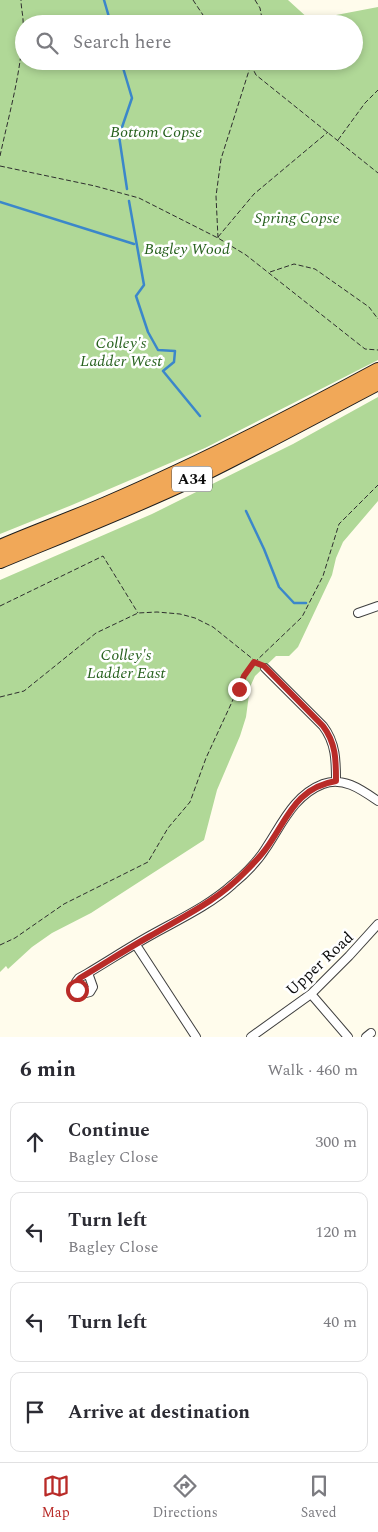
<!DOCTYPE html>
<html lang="en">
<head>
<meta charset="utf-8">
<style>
  body { margin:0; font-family:Spectral,serif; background:#f2f2f3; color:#2b2b33 }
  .stop { position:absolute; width:15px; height:15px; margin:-11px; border:4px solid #b92b28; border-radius:50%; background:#fff }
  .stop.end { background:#b92b28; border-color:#fff; box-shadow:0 1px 5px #0008 }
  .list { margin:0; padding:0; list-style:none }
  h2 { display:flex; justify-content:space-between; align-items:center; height:65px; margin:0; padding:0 20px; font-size:21px }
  h2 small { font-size:16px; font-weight:400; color:#7c7c81 }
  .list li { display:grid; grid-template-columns:32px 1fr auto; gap:15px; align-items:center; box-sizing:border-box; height:80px; margin:0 10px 10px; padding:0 10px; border:1px solid #e1e1e2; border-radius:10px }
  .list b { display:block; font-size:19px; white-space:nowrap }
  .list p { margin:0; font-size:16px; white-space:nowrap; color:#7c7c81 }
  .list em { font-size:16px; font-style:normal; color:#7c7c81 }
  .icon { flex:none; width:28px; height:28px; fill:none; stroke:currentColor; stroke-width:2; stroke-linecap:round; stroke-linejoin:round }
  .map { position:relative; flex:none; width:378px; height:1037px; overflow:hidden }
  .search { position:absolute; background:#fff; box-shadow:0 2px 8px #0003; left:15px; right:15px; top:15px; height:55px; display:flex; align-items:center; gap:12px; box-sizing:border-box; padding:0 18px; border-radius:28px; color:#7c7c81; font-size:19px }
  .sheet { height:425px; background:#fff }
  nav { display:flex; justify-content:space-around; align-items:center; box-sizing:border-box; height:70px; border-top:1px solid #e1e1e2; background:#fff; font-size:14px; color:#7c7c81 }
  nav a { display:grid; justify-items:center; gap:2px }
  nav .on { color:#b92b28 }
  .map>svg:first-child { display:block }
  .forest { fill:#b0d897; fill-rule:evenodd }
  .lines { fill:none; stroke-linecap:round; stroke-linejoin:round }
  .stream { stroke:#3b87ca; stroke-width:2.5 }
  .street-casing { stroke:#3f3f3f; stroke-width:10 }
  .highway-casing { stroke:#1d1d1d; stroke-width:16 }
  .path { stroke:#2e2e2e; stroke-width:1; stroke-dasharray:5 2.5; stroke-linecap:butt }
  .street { stroke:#fff; stroke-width:8 }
  .highway { stroke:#f1a858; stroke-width:14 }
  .route { stroke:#b92b28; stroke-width:6 }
  .labels { text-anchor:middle; stroke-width:5; stroke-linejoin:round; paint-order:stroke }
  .shield { fill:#fff; stroke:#555; stroke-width:1 }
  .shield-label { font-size:15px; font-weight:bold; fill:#0c0c0c }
  .park-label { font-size:16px; font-style:italic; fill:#28621f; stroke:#fff }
  .street-label { font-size:16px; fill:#0c0c0c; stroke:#fff }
</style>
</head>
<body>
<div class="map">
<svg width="378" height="1037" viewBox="0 0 378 1037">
  <rect width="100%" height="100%" fill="#fffcec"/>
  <path class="forest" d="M0 0H288L310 20 378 7V360L205 448 72 505 0 534ZM24 24H354V61H24Z
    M378 397V501L343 542 336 558 332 575 298 647 289 656H276L255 676 250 687 246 717 240 736 217 790 204 840 91 913 52 933 32 947 8 969 6 966 0 972V580L152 514 293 444Z"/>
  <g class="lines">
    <path class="stream" d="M104 0 111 24
      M121 61 132 98 119 136 127 189
      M129 201 144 285 136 296 148 332 158 350 175 351 174 362 163 371 200 416
      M0 202 134 244
      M246 511 264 549 279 587 294 603H306"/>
    <g class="street-casing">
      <path id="street" d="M358 613 378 606
        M265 668 323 726C336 743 336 761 336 781
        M136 945 196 1037
        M88 973C110 960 131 946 153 934 180 919 210 905 233 884 245 874 258 861 266 848 282 824 294 795 323 784 343 776 362 790 378 801
        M88 973 93 987 90 992 82 994 77 990 76 982 79 978Z
        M311 994 348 1037
        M251 1037 311 994 349 956 378 924
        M366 1037 371 1033"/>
    </g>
    <g class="highway-casing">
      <path id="highway" d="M0 547C35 532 71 519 106 504 199 464 289 418 378 370
        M0 561C63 535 127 510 189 481 253 450 315 416 378 383"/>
    </g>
    <path class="path" d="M193 0 209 24
      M255 0 260 8 263 24
      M244 61 251 65 256 75 378 173
      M338 140 365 103 378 90
      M0 156C9 114 22 70 23 27 24 18 21 9 21 0
      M0 166 95 186 139 198 218 238 246 255 365 349 378 350
      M218 237 254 194 328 132
      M218 238 216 196 221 159 252 61
      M270 272 294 264 315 269 369 307 378 319
      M0 606 103 556 138 613
      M0 697 24 691 96 633 138 613 157 612 180 614 195 618 213 627 259 664
      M0 945 15 938 64 904 148 862 168 828 190 802 206 758 244 676 255 662 302 617 323 576 339 524 378 485"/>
    <use href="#street" class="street"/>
    <use href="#highway" class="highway"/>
  </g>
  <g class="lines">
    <path class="route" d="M77 990 76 982 80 978C104 964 128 948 152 935 184 916 218 900 244 873 251 866 259 858 265 850 287 821 294 788 336 781 336 760 336 743 323 726L264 666 254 662 244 676 239 689"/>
  </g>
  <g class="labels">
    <rect class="shield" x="172" y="466.5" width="40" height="25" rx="4"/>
    <g class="shield-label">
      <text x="192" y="484">A34</text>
    </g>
    <g class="park-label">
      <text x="156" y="137">Bottom Copse</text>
      <text x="297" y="223">Spring Copse</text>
      <text x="187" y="254">Bagley Wood</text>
      <text x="121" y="348">Colley's<tspan x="121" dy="18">Ladder West</tspan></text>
      <text x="126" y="660">Colley's<tspan x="126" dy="18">Ladder East</tspan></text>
    </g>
    <g class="street-label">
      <text transform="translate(319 963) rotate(-43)" y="6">Upper Road</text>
    </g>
  </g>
</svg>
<div class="stop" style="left:77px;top:990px"></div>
<div class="stop end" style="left:239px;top:689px"></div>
<div class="search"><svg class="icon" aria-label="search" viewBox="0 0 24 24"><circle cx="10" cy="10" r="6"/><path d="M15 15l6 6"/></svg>Search here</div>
</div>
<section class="sheet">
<h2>6 min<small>Walk · 460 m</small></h2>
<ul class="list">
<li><svg class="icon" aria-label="ahead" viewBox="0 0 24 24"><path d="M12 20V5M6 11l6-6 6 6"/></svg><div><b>Continue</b><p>Bagley Close</p></div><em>300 m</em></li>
<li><svg class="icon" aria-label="left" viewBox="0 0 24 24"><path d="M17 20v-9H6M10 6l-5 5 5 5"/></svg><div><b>Turn left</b><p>Bagley Close</p></div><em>120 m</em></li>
<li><svg class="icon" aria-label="left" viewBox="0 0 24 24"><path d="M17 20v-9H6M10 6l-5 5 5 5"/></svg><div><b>Turn left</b></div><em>40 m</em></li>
<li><svg class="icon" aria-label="arrive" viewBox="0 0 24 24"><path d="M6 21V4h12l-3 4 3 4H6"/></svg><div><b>Arrive at destination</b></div></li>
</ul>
</section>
<nav>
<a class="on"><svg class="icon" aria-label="map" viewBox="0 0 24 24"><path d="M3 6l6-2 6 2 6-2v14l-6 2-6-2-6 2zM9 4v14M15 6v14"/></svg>Map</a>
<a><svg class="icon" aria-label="directions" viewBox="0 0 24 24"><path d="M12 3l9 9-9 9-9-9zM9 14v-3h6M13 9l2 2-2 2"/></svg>Directions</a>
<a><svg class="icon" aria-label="saved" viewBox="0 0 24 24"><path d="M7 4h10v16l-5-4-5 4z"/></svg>Saved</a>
</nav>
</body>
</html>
